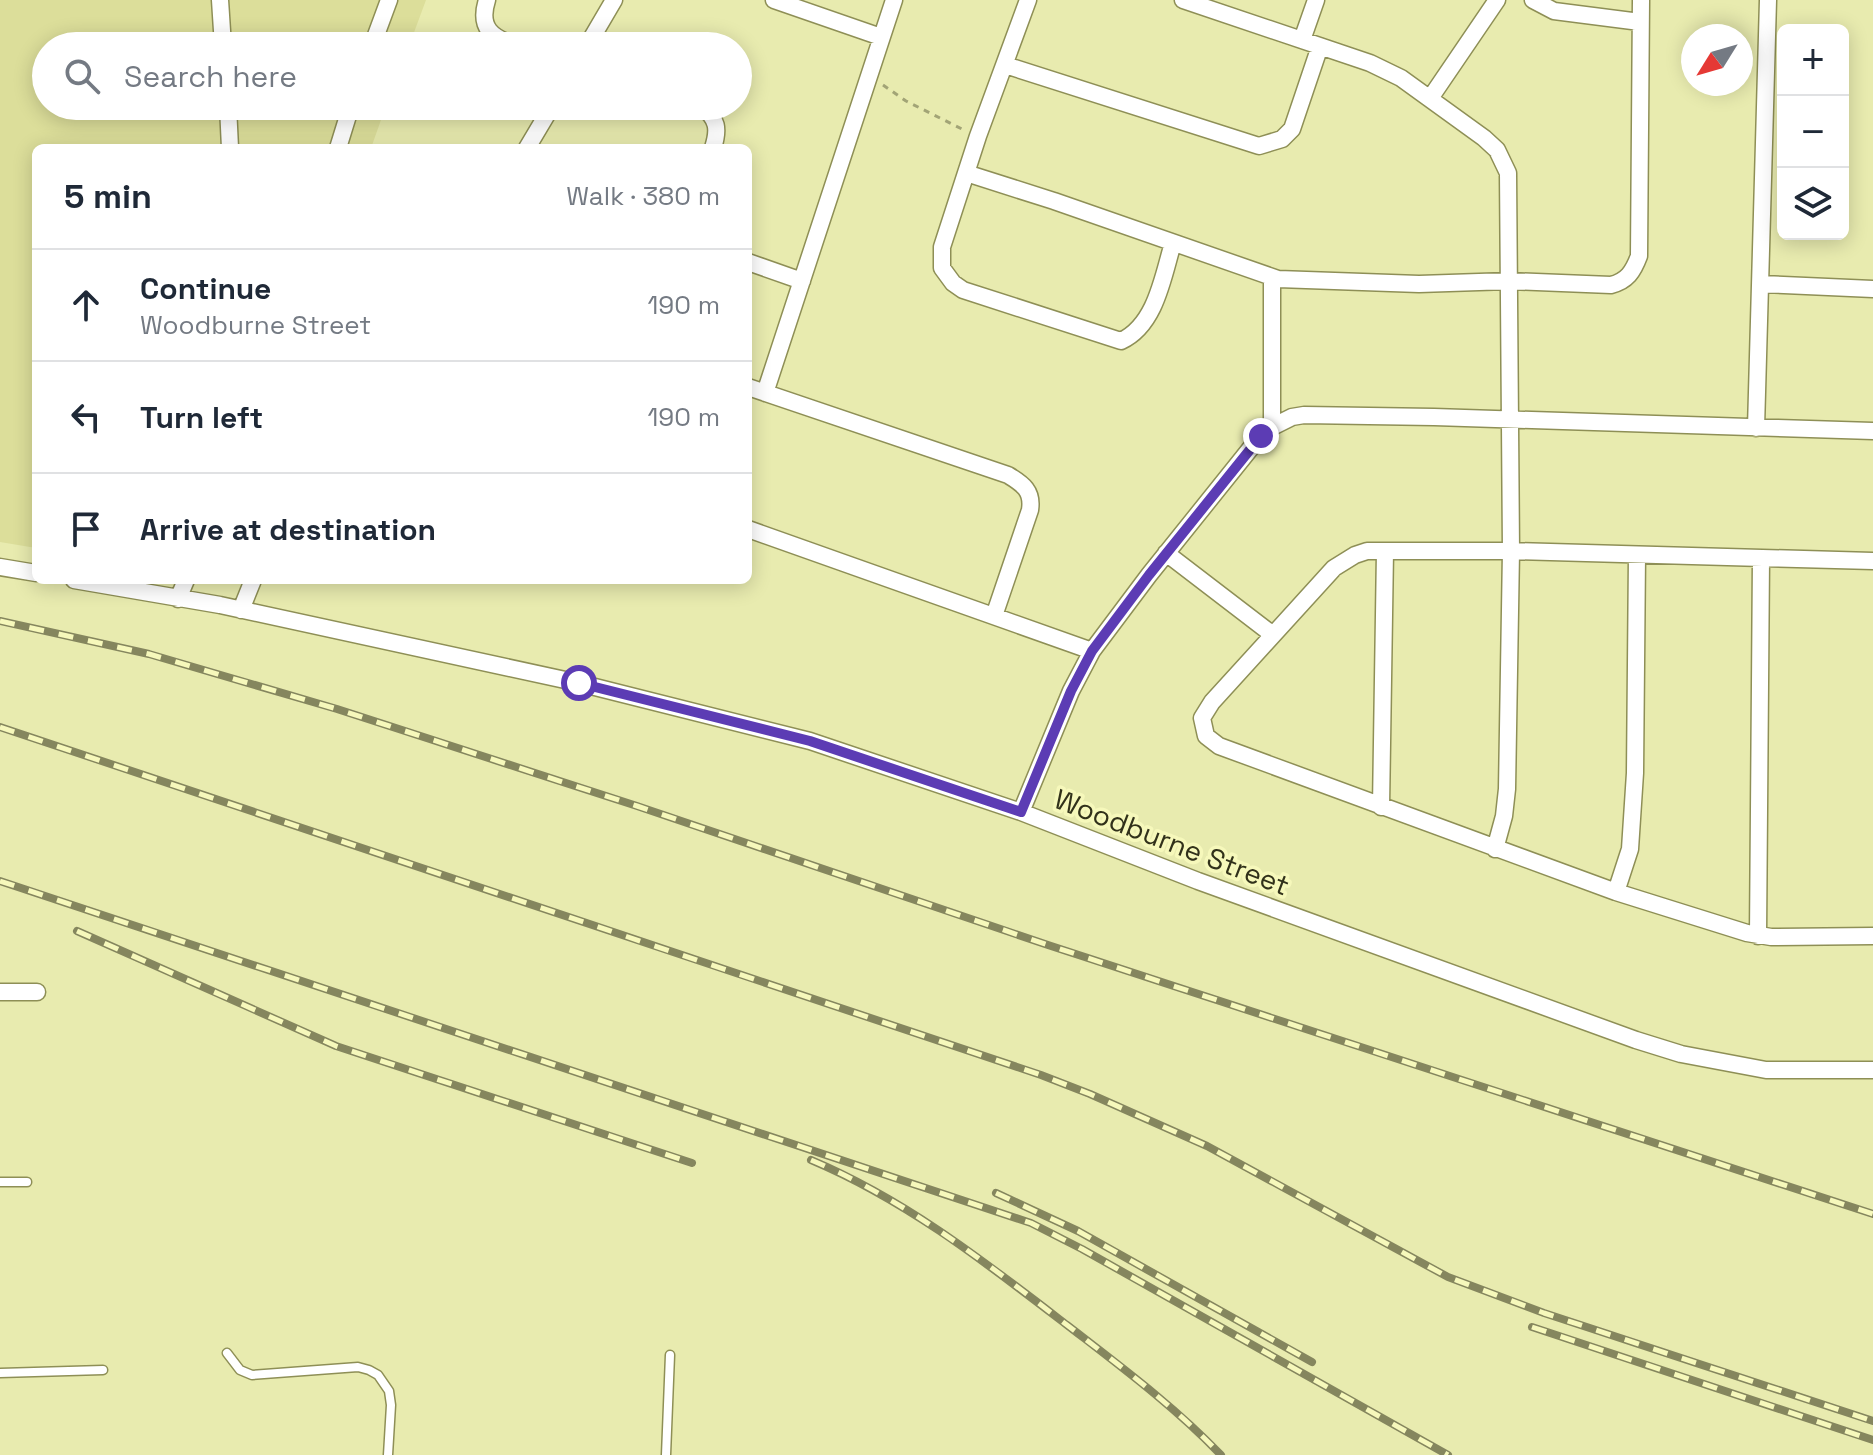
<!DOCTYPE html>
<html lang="en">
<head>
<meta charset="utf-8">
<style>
  body { margin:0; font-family:"Space Grotesk",sans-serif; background:#f2f2f3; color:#1f2937 }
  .controls { position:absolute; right:24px; top:24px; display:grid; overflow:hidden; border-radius:12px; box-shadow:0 4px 20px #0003 }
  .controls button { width:72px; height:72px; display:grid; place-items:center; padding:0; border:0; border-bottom:2px solid #e0e1e3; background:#fff; color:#1f2937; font:40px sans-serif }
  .compass { position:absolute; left:1681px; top:24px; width:72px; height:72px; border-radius:50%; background:#fff; box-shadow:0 4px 20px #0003; rotate:233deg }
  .stop { position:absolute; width:24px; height:24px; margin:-18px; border:6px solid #5c3cb4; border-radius:50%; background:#fff }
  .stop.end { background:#5c3cb4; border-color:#fff; box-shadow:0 2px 8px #0008 }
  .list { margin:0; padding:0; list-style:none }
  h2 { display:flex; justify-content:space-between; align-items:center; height:104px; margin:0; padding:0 32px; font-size:34px }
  h2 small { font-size:26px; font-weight:400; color:#747a83 }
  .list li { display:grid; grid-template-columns:52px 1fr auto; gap:24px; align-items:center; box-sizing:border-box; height:112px; padding:0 32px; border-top:2px solid #e0e1e3 }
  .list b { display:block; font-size:30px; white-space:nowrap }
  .list p { margin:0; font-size:26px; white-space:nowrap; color:#747a83 }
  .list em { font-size:26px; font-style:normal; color:#747a83 }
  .icon { flex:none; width:44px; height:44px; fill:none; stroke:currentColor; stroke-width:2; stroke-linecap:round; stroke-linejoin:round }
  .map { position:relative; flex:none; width:1873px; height:1455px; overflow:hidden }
  .search { position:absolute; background:#fff; box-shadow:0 4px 20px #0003; left:32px; top:32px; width:720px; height:88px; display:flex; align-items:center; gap:20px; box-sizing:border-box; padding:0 28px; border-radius:44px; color:#747a83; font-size:30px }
  .panel { position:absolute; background:#fff; box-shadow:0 4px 20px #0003; left:32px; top:144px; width:720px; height:440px; border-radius:12px }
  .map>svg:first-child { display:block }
  .built { fill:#dcde9a }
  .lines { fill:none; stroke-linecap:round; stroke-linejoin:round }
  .service-casing { stroke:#8e8f56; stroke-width:11 }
  .minor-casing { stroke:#8e8f56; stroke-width:19 }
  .path { stroke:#a2a476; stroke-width:3; stroke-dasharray:6 6; stroke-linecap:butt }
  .service { stroke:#fff; stroke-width:8 }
  .minor { stroke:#fff; stroke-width:16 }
  .rail-casing { stroke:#85865e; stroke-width:8 }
  .rail { stroke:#f6f8bb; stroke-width:5; stroke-dasharray:15; stroke-linecap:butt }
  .route { stroke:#5c3cb4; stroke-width:10 }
  .labels { text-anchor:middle; stroke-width:7; stroke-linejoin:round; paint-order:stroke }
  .street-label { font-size:28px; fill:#31311a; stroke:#f6f8bb }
</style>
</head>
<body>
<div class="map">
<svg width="1873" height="1455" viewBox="0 0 1873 1455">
  <rect width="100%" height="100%" fill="#e8ebaf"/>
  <path class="built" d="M0 0H426L409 46H46V106H386L371 148H36V548L0 542Z"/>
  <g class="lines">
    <g class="service-casing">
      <path id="service" d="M0 1182H27
        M227 1353 240 1370 252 1375 358 1367 369 1370 378 1375 389 1391 391 1405 388 1455
        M0 1373 103 1370
        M666 1455 670 1355"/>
    </g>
    <g class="minor-casing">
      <path id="minor" d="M220 0 223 46
        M487 0C478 28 492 38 517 46
        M774 0 881 37
        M1028 0 978 136 942 247V268L953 283 963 290 1121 341C1156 325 1163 276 1173 243
        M1183 0 1370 63 1401 78 1484 138 1497 150 1508 173 1511 551 1507 789 1504 816 1495 849
        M1533 0 1554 11 1640 22
        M1302 40 1316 0
        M372 46 389 0
        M587 46 614 0
        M1005 65 1259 146 1282 139 1292 129 1320 46
        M1431 97 1497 0
        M228 106 230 148
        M701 106C718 119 719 129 713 148
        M338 148 351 106
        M527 148 552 106
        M966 173 1054 201 1278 279 1419 284 1509 281 1611 285C1627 281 1633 272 1639 256L1641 0
        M748 262 802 281
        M1272 278V427
        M1762 284 1873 289
        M748 387 1008 475C1023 484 1033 491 1030 510L994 616
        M765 393 894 0
        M1756 428 1768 0
        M748 529 1092 651
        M1166 553 1273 635
        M1873 561 1511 551H1367L1355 555 1334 568 1212 702 1202 718 1206 736 1219 746 1616 892 1747 933 1771 937 1873 936
        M0 567 36 573
        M74 580 220 605 579 683 810 741 1021 812 1198 881 1636 1040 1681 1054 1766 1070H1873
        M178 599 186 580
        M241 610 253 580
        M1381 807 1385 551
        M1021 812 1071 691 1092 651 1149 575 1250 449 1272 427 1292 417 1304 415 1434 417 1873 431
        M1616 892 1630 849 1635 773 1637 555
        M1758 936 1761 558
        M0 992H37"/>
    </g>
    <path class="path" d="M883 85 906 101 964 130"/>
    <use href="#service" class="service"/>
    <use href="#minor" class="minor"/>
    <g class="rail-casing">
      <path id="rail" d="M0 621 149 654 337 709 637 806 1048 945 1873 1214
        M0 727 1041 1075 1090 1094 1207 1146 1448 1277 1544 1313 1873 1421
        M0 881 1031 1223 1082 1249 1448 1455
        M77 931 336 1046 692 1163
        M811 1160C906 1200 985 1262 1067 1325 1120 1366 1174 1406 1221 1455
        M996 1193 1078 1231 1312 1362
        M1532 1327 1873 1440"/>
    </g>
    <use href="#rail" class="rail"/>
  </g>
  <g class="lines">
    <path class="route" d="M579 683 810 741 1021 812 1071 691 1092 651 1149 575 1261 436"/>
  </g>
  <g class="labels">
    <g class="street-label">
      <text transform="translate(1172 842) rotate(21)" y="10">Woodburne Street</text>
    </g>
  </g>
</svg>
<div class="controls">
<button>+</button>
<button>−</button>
<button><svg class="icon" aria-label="layers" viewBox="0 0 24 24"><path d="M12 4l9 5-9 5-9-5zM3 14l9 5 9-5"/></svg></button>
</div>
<svg class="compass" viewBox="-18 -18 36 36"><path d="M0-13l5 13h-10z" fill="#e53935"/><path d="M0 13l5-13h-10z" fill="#747a83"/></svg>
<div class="stop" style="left:579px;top:683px"></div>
<div class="stop end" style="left:1261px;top:436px"></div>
<div class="search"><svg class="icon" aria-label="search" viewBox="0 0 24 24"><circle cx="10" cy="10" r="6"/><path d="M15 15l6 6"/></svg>Search here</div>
<section class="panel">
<h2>5 min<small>Walk · 380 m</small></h2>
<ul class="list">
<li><svg class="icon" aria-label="ahead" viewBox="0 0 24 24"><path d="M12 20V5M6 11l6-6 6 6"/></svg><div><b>Continue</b><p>Woodburne Street</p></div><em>190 m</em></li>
<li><svg class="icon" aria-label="left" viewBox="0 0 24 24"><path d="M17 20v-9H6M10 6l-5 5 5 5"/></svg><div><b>Turn left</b></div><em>190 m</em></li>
<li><svg class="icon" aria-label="arrive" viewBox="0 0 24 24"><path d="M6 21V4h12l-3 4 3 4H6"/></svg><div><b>Arrive at destination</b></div></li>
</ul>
</section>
</div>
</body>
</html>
